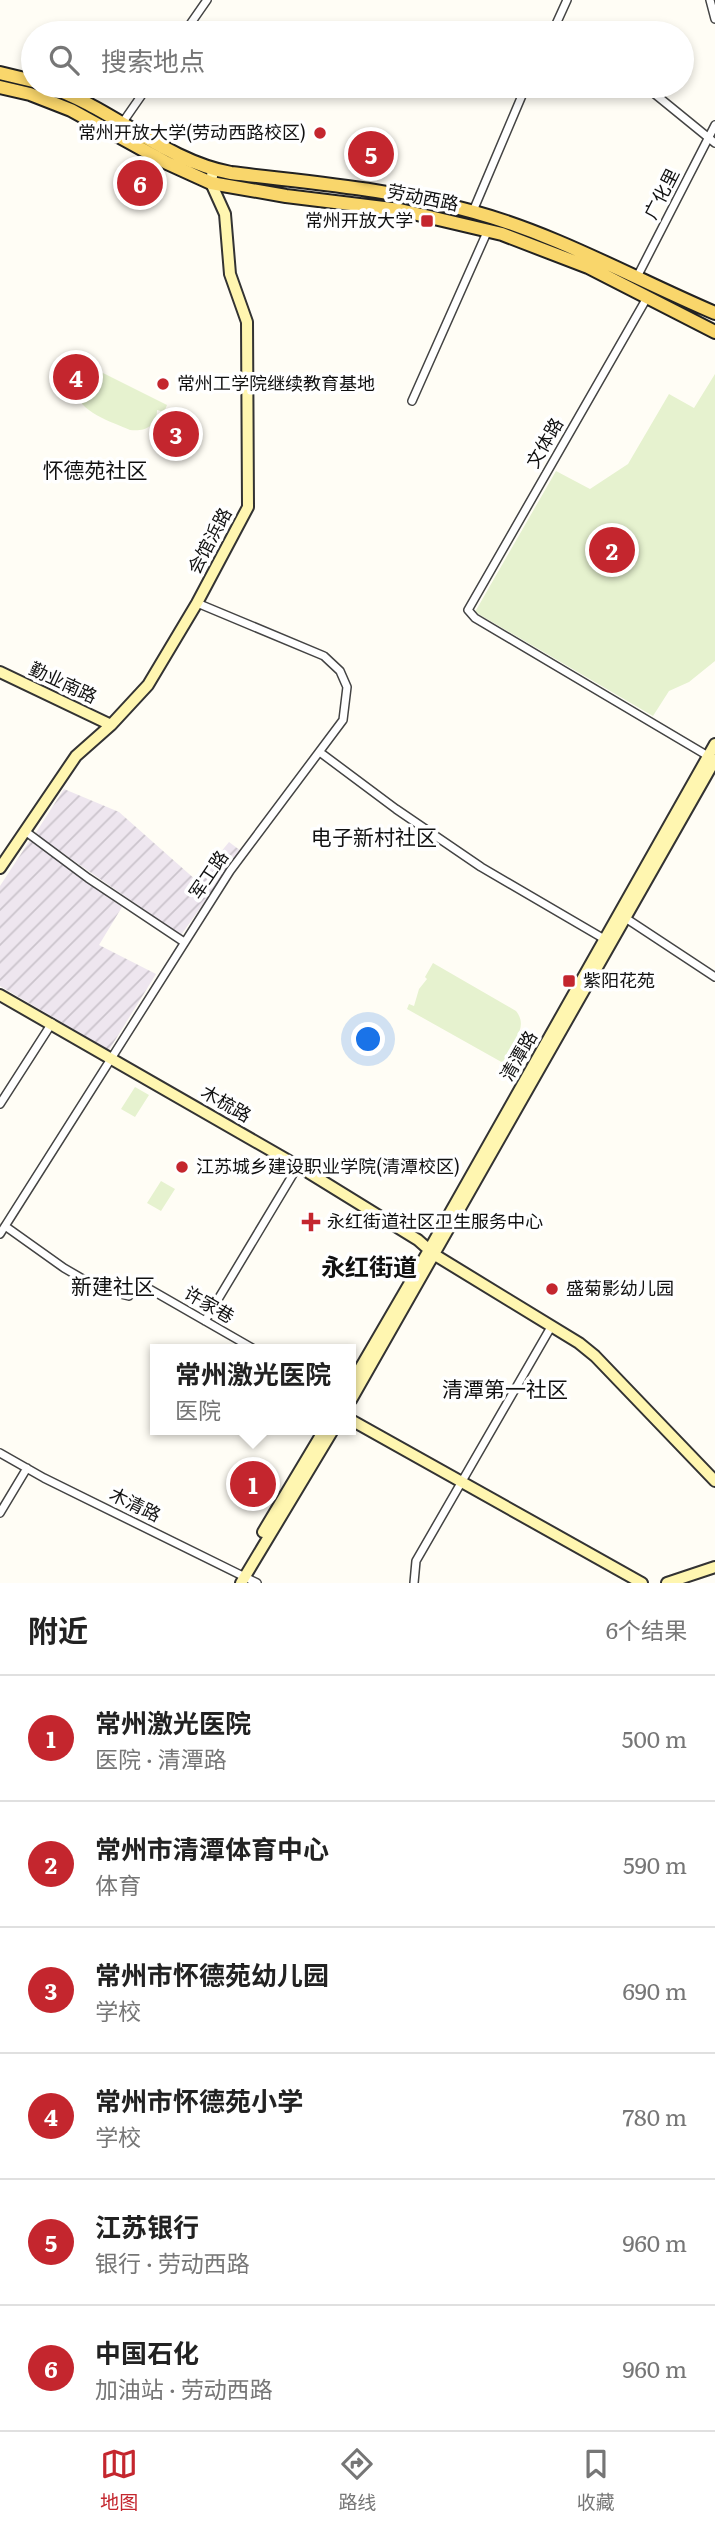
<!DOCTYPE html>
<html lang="zh">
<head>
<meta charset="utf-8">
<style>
  body { margin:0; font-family:Literata,"Noto Sans SC",serif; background:#f2f2f2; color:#222 }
  .you { position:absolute; left:369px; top:1040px; width:24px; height:24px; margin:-18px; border:5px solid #fff; border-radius:50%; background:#1a73e8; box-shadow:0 0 0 10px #1a73e833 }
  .badge { display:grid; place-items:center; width:46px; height:46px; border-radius:50%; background:#c4262e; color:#fff; font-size:23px; font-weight:700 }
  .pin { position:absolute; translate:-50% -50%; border:4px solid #fff; box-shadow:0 2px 7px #0006 }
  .popup { position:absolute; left:150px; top:1344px; width:206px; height:91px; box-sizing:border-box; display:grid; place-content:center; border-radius:0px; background:#fff; filter:drop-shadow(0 2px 5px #0005); font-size:23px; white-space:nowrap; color:#767676 }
  .popup b { font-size:26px; color:#222 }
  .popup::after { content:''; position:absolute; left:50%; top:100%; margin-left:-14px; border:14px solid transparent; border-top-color:#fff }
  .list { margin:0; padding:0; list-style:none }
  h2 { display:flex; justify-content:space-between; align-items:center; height:91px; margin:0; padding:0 28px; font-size:30px }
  h2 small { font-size:23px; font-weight:400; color:#767676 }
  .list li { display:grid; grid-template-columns:46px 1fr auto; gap:21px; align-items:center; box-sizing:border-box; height:126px; padding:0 28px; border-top:2px solid #e0e0e0 }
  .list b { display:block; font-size:26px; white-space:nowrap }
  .list p { margin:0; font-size:23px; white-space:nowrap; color:#767676 }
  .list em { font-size:23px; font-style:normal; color:#767676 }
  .icon { flex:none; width:38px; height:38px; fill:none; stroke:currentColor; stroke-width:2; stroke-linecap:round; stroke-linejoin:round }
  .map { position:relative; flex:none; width:715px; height:1583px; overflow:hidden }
  .search { position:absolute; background:#fff; box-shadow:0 4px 10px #0003; left:21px; right:21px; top:21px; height:77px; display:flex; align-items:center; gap:18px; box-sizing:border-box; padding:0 24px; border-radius:38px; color:#767676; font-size:26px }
  .sheet { height:847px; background:#fff }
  nav { display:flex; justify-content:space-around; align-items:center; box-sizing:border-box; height:98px; border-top:2px solid #e0e0e0; background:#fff; font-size:19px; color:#767676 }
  nav a { display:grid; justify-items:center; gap:4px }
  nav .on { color:#c4262e }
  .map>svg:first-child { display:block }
  .industrial { fill:url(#industrial-furrows) }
  .pitch { fill:#e6f2cf }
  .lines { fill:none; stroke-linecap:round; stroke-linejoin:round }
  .street-casing { stroke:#444; stroke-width:10 }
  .secondary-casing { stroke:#333; stroke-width:14 }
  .primary-casing { stroke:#222; stroke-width:16 }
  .street { stroke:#fff; stroke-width:7 }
  .secondary { stroke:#fff6b0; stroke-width:10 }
  .primary { stroke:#f9d66b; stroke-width:12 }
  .poi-dot { fill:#c4262e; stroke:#fff; stroke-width:2.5 }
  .labels { text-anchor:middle; stroke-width:7; stroke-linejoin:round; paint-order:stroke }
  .poi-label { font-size:18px; fill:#111; stroke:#fff; text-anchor:start }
  .street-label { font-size:18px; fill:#111; stroke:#fff }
  .quarter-label { font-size:21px; fill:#111; stroke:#fff }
  .district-label { font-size:24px; font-weight:bold; fill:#111; stroke:#fff }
</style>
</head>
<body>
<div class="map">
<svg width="715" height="1583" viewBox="0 0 715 1583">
  <defs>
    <pattern id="industrial-furrows" width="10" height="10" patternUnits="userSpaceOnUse" patternTransform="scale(1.75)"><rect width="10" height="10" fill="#eee6ef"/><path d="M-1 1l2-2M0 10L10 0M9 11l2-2" fill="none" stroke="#cbc4cc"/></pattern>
  </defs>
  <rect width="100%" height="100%" fill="#fffdf5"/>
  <path class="industrial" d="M64 789 119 812 197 881 229 842 241 851 181 935 35 834Z
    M30 840 122 907 99 945 156 974 109 1050 0 986V886Z"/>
  <path class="pitch" d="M91 367 167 405 164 412 157 410C157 426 145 432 130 430 112 422 71 410 77 385 79 376 86 374 91 367Z
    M715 374V661L689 682 669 691 653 716 475 612 556 471 590 489 628 464 669 394 694 408Z
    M433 963 516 1011C528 1026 515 1039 507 1054L510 1056 505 1064 407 1009 409 1004 414 1006 419 989 427 979 425 977Z
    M135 1087 149 1095 135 1117 121 1109Z
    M161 1181 175 1189 161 1211 147 1203Z"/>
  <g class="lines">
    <g class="street-casing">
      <path id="street" d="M710 0 715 19
        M535 32 539 33
        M184 33 207 0
        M552 33 567 0
        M645 86 715 143
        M123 122 148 86
        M473 211 526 86
        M637 277 715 125
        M648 296 468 610 475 618 708 756
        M412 401 488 230
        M321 753 396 809 481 867 606 940
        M25 831 88 878 184 942
        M627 919 715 977
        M0 1104 52 1023
        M5 1226 64 1268 100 1289 129 1296 135 1286 146 1287 254 1349
        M0 1234 230 871 343 720 347 687 340 671 324 656 197 603
        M205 1321 298 1166
        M0 1453 44 1478 257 1583
        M0 1513 27 1468
        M414 1583 416 1561 551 1327"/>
    </g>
    <g class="secondary-casing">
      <path id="secondary" d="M0 672 111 725
        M0 868 76 756 111 725 148 685 197 603 248 507 247 322 230 274 225 214 211 183 213 169
        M0 995 298 1166 418 1240 435 1255 579 1343 595 1356 715 1481
        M351 1384 429 1250 715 744
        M351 1400 715 760
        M351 1420 642 1583
        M263 1532 324 1430
        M241 1583 333 1430
        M667 1583 715 1567"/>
    </g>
    <g class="primary-casing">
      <path id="primary" d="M0 73 33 81
        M47 86C111 107 165 161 231 173 312 183 394 189 474 212 558 235 635 279 715 313
        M0 87 30 94 71 110 167 163 211 183 286 196 400 210 502 234 588 267 715 332"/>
    </g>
    <use href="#street" class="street"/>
    <use href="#secondary" class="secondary"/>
    <use href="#primary" class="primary"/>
  </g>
  <g class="poi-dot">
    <circle cx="320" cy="133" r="7"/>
    <rect x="420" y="214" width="14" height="14" rx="3.5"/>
    <circle cx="163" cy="384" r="7"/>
    <rect x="562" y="974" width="14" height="14" rx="3.5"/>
    <circle cx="182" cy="1167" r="7"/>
    <path d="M307.5 1211.5h7v7h7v7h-7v7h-7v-7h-7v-7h7z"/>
    <circle cx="552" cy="1289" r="7"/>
  </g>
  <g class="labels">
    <g class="poi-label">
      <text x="306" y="139" text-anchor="end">常州开放大学(劳动西路校区)</text>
      <text x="413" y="227" text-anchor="end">常州开放大学</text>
      <text x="177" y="390">常州工学院继续教育基地</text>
      <text x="583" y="987">紫阳花苑</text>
      <text x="196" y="1173">江苏城乡建设职业学院(清潭校区)</text>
      <text x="327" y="1228">永红街道社区卫生服务中心</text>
      <text x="566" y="1295">盛菊影幼儿园</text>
    </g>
    <g class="street-label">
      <text transform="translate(662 194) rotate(-63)" y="6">广化里</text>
      <text transform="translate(423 198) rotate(11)" y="6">劳动西路</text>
      <text transform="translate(545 443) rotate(-60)" y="6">文体路</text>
      <text transform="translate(210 541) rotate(-62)" y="6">会馆浜路</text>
      <text transform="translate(63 683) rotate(25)" y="6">勤业南路</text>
      <text transform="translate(209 875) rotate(-56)" y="6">军工路</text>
      <text transform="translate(519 1056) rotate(-60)" y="6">清潭路</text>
      <text transform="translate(226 1104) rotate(30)" y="6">木梳路</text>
      <text transform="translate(209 1305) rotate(30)" y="6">许家巷</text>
      <text transform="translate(135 1505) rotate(26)" y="6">木清路</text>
    </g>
    <g class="quarter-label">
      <text x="95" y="478">怀德苑社区</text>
      <text x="374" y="845">电子新村社区</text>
      <text x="113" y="1294">新建社区</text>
      <text x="505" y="1397">清潭第一社区</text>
    </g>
    <g class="district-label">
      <text x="369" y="1276">永红街道</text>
    </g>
  </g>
</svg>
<div class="you"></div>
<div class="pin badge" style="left:253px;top:1484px">1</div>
<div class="popup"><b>常州激光医院</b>医院</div>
<div class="pin badge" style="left:612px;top:550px">2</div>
<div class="pin badge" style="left:176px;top:434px">3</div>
<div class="pin badge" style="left:76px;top:377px">4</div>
<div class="pin badge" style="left:371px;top:154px">5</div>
<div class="pin badge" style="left:140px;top:183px">6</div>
<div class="search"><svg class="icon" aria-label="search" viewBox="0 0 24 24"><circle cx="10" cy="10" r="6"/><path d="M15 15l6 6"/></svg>搜索地点</div>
</div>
<section class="sheet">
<h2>附近<small>6个结果</small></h2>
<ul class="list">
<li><span class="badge">1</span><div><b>常州激光医院</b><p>医院 · 清潭路</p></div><em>500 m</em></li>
<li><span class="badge">2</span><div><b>常州市清潭体育中心</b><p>体育</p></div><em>590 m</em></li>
<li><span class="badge">3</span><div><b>常州市怀德苑幼儿园</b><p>学校</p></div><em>690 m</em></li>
<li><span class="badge">4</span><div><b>常州市怀德苑小学</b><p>学校</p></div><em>780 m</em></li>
<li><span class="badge">5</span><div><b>江苏银行</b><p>银行 · 劳动西路</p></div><em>960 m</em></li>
<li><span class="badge">6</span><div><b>中国石化</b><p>加油站 · 劳动西路</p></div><em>960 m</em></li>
</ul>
</section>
<nav>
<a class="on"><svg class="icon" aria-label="map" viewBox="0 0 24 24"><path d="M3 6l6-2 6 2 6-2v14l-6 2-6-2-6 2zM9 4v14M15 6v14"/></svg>地图</a>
<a><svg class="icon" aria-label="directions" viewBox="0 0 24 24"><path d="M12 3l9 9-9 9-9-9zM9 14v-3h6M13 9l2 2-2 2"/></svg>路线</a>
<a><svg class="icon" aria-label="saved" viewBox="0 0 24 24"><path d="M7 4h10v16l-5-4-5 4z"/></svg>收藏</a>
</nav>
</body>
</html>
